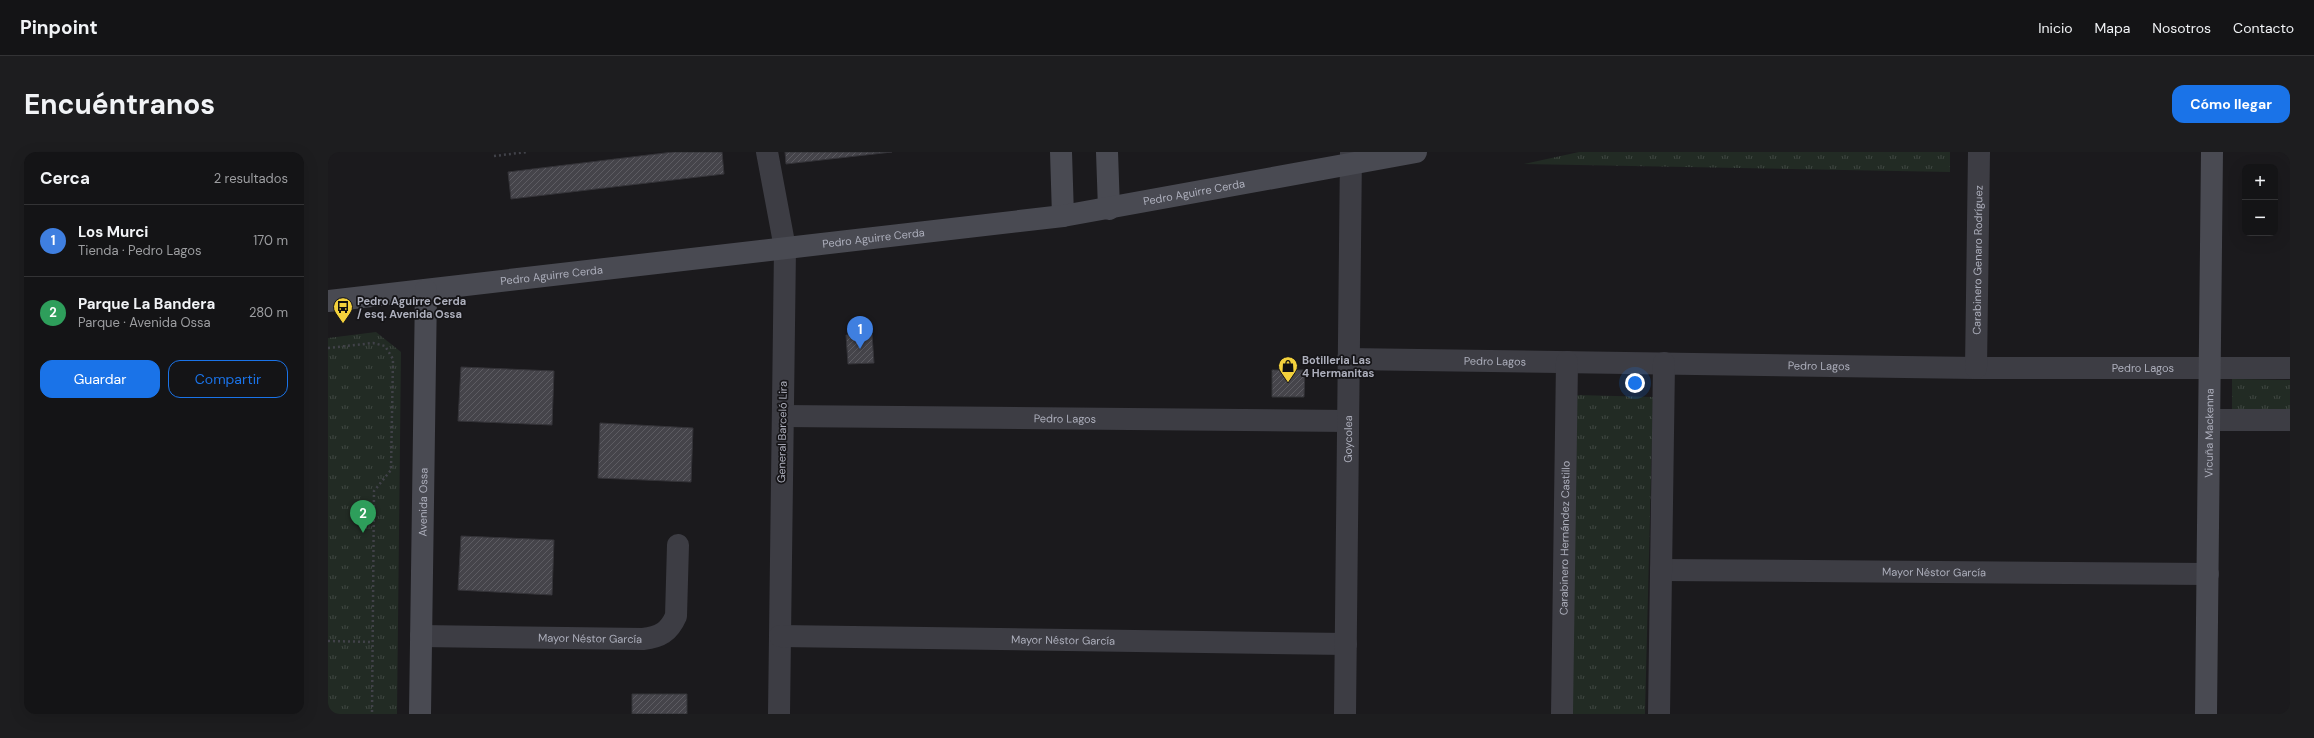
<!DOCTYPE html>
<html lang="es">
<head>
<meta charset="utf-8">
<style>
  body { margin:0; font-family:"DM Sans",sans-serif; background:#1d1d1f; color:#f1f3f6 }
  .controls { position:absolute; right:12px; top:12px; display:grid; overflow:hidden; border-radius:8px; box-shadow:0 4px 16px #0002 }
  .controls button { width:36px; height:36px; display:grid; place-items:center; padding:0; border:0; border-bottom:1px solid #333335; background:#141416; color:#f1f3f6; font:20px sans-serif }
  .you { position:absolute; left:1307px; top:231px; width:14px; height:14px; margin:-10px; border:3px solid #fff; border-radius:50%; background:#1a73e8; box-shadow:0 0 0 6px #1a73e833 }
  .badge { display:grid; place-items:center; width:26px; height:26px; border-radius:50%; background:#1a73e8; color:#fff; font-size:13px; font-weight:700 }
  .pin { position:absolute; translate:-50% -33px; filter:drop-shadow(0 1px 2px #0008) }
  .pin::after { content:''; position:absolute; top:21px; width:14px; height:12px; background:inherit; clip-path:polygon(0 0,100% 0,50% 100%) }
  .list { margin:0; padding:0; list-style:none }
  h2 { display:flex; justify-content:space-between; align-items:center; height:52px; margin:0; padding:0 16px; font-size:17px }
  h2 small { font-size:13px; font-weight:400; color:#9d9ea1 }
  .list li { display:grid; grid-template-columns:26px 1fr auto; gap:12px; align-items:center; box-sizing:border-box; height:72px; padding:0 16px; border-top:1px solid #333335 }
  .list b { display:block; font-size:15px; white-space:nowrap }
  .list p { margin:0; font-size:13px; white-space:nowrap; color:#9d9ea1 }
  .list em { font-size:13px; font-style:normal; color:#9d9ea1 }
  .actions { display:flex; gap:8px; padding:12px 16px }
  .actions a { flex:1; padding:9px 0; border:1px solid #1a73e8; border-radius:12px; text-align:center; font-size:14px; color:#1a73e8 }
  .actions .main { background:#1a73e8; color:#fff }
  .map { position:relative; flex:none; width:1962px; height:562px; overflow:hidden; border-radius:12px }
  header { display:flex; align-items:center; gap:24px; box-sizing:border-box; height:56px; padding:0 20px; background:#141416; border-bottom:1px solid #333335 }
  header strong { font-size:19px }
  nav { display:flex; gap:22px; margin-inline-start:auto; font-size:14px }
  .intro { display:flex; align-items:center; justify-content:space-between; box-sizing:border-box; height:96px; padding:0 24px }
  h1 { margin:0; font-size:28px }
  .button { padding:10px 18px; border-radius:12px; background:#1a73e8; color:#fff; font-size:14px; font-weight:700 }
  main { display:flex; gap:24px; padding:0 24px }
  aside { flex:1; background:#141416; border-radius:12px; box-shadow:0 4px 16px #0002 }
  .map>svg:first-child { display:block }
  .grass { fill:url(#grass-tufts) }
  .building { fill:url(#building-hatch); stroke:#353439 }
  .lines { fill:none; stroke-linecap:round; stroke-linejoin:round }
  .path { stroke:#414249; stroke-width:2.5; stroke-dasharray:2 3; stroke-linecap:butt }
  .street { stroke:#3d3d44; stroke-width:22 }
  .secondary { stroke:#494a52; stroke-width:22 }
  .labels { text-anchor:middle; stroke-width:3.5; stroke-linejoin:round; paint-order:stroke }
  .street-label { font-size:11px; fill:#adafbc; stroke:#161518 }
  .poi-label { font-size:11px; font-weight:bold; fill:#adafbc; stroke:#161518; text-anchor:start }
</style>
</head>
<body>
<header>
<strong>Pinpoint</strong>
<nav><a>Inicio</a><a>Mapa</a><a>Nosotros</a><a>Contacto</a></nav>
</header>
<div class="intro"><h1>Encuéntranos</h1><a class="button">Cómo llegar</a></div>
<main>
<aside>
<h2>Cerca<small>2 resultados</small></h2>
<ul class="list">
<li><span class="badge" style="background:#3f7fe0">1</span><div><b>Los Murci</b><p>Tienda · Pedro Lagos</p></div><em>170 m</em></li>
<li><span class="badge" style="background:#2e9e5b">2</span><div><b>Parque La Bandera</b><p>Parque · Avenida Ossa</p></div><em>280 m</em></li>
</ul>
<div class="actions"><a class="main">Guardar</a><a>Compartir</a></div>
</aside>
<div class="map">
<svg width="1962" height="562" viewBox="0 0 1962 562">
  <defs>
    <pattern id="grass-tufts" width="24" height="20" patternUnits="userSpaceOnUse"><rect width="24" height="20" fill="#222b24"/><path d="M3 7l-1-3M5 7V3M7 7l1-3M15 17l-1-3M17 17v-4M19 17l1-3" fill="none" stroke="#3f4742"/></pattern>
    <pattern id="building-hatch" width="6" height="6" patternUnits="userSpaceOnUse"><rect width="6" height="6" fill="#45444a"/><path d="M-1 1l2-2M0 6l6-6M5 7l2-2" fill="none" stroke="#5d5c62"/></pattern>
  </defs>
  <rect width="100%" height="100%" fill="#1b1a1d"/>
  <path class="grass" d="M1251 0H1622V20L1196 12Z
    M48 180 73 200 69 562H0V186Z
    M1904 227 1962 228V258L1904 257Z
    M1249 243 1325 245 1317 562H1241Z"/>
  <path class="building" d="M345 0H394L396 22 183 47 180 20Z
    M457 0H564L458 12Z
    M544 182 546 211 520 212 518 183Z
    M133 215 226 219 224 273 130 269Z
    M944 218H977L976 245H944Z
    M272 271 365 276 363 330 270 326Z
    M133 384 226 388 224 443 130 438Z
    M304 542H359V562H304Z"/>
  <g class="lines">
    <path class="path" d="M166 4 199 0
      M0 196 45 191 57 194 65 207 63 318 46 339 44 562
      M0 489 45 490"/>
    <g class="street">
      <path d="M439 0 457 96 451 562"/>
      <path id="s1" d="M1020 207 1648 216H1962"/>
      <path id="s2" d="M1648 216 1651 0"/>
      <path id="s3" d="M455 264 1020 269"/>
      <path d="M1882 268H1962"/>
      <path id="s4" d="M1333 418 1880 422"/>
      <path id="s5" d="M93 484 315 487C332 485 341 480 348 464L350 393"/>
      <path id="s6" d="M452 484 1018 492"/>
      <path id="s7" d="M1017 562 1023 0"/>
      <path id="s8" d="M1234 562 1239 210"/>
      <path d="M1331 562 1336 211"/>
    </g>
    <g class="secondary">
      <path d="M733 0 735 64"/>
      <path d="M779 0 781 57"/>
      <path id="s9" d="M0 149 735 64 1088 0"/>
      <path id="s10" d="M92 562 98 138"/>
      <path id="s11" d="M1878 562 1884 0"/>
    </g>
  </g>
  <defs>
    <g id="bus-pin" transform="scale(1)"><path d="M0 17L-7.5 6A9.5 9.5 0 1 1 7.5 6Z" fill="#f3d13c" stroke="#161518"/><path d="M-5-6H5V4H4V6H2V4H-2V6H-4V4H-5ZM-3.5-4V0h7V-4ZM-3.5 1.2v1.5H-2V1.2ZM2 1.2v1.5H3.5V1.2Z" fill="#111"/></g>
    <g id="shop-pin" transform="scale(1)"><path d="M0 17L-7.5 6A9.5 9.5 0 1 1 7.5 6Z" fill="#f3d13c" stroke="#161518"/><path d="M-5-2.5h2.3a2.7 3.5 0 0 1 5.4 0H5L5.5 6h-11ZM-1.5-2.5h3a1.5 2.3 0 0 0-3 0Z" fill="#111"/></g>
  </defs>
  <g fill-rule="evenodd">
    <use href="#bus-pin" x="15" y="155"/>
    <use href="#shop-pin" x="960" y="214"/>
  </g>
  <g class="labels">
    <g class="street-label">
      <text dy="4" stroke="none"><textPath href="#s9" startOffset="873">Pedro Aguirre Cerda</textPath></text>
      <text dy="4" stroke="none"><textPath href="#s9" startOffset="549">Pedro Aguirre Cerda</textPath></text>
      <text dy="4" stroke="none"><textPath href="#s2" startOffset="108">Carabinero Genaro Rodríguez</textPath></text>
      <text dy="4" stroke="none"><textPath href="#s9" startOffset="225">Pedro Aguirre Cerda</textPath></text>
      <text dy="4" stroke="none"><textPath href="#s1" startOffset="147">Pedro Lagos</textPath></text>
      <text dy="4" stroke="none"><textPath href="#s1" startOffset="471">Pedro Lagos</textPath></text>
      <text dy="4" stroke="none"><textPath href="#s1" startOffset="795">Pedro Lagos</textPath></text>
      <text dy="4" stroke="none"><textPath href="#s3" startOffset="282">Pedro Lagos</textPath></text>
      <text transform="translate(454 280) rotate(-89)" y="4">General Barceló Lira</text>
      <text dy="4" stroke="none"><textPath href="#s11" startOffset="281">Vicuña Mackenna</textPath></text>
      <text dy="4" stroke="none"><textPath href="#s7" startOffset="275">Goycolea</textPath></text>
      <text dy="4" stroke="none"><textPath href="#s10" startOffset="212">Avenida Ossa</textPath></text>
      <text dy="4" stroke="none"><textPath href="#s8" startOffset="176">Carabinero Hernández Castillo</textPath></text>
      <text dy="4" stroke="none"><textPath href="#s4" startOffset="273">Mayor Néstor García</textPath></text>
      <text dy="4" stroke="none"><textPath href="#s5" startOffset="169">Mayor Néstor García</textPath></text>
      <text dy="4" stroke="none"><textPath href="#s6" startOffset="283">Mayor Néstor García</textPath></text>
    </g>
    <g class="poi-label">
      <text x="29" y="153">Pedro Aguirre Cerda<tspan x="29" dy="13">/ esq. Avenida Ossa</tspan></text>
      <text x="974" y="212">Botilleria Las<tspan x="974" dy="13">4 Hermanitas</tspan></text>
    </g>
  </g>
</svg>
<div class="controls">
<button>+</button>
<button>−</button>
</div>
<div class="you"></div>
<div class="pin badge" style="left:532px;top:197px;background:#3f7fe0">1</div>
<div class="pin badge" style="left:35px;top:381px;background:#2e9e5b">2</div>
</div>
</main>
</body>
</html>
